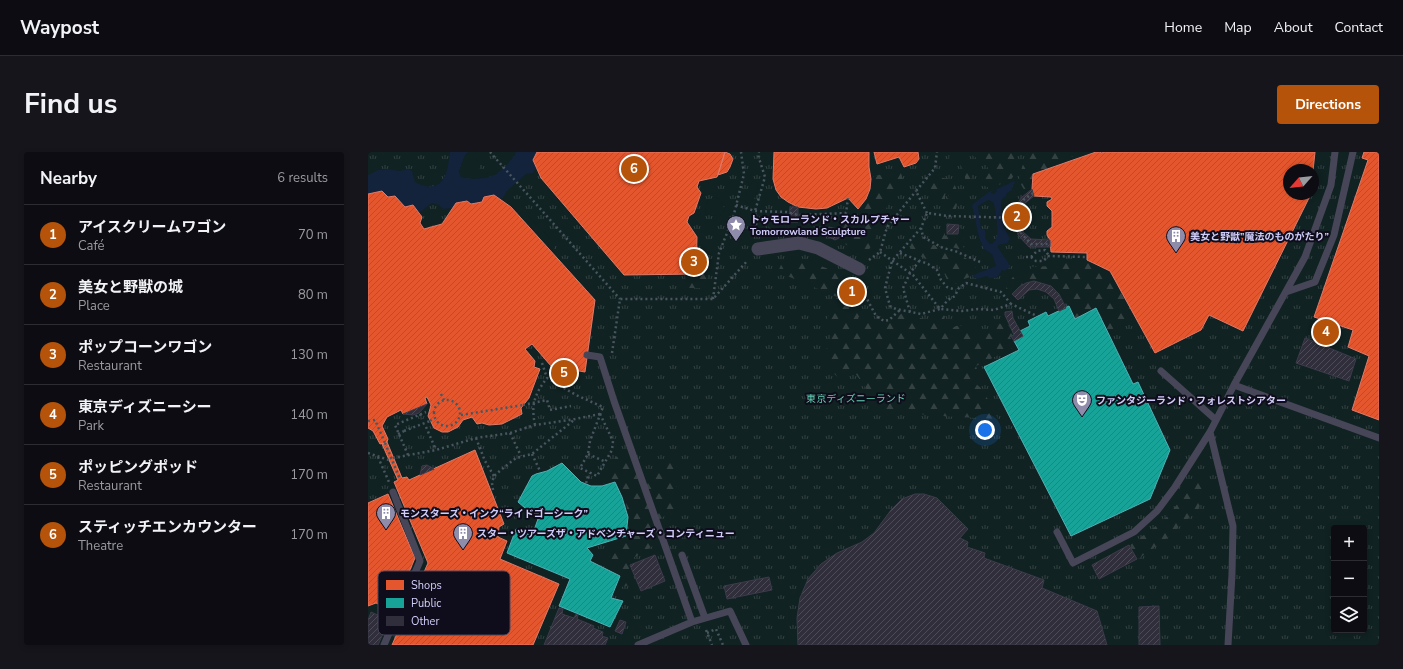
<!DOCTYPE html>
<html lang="en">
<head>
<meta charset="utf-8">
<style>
  body { margin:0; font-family:"Nunito Sans","Noto Sans JP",sans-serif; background:#16151b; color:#f1f3f6 }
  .controls { position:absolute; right:12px; bottom:12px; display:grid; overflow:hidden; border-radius:4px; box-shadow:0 2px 6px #0003 }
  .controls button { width:36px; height:36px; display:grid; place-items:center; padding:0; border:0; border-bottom:1px solid #2d2c32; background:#0d0c12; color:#f1f3f6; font:20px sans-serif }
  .compass { position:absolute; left:915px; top:12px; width:36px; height:36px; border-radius:50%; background:#0d0c12; box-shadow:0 2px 6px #0003; rotate:243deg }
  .you { position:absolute; left:617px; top:278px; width:14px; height:14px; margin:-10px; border:3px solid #fff; border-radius:50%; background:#1a73e8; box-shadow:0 0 0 6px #1a73e833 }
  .badge { display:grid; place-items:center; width:26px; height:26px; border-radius:50%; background:#b45309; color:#fff; font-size:13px; font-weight:700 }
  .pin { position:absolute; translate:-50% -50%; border:2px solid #fff; box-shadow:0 1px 4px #0006 }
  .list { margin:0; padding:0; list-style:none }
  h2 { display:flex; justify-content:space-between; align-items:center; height:52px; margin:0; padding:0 16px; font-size:17px }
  h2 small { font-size:13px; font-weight:400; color:#9a9b9f }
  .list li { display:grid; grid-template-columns:26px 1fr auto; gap:12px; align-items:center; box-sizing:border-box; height:60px; padding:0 16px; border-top:1px solid #2d2c32 }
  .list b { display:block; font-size:15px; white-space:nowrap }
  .list p { margin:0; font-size:13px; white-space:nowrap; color:#9a9b9f }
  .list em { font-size:13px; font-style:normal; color:#9a9b9f }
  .icon { flex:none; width:22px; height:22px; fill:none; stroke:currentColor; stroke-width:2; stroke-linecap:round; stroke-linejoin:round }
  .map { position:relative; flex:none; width:1011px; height:493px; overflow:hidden; border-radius:4px }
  header { display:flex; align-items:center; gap:24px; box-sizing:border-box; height:56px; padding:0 20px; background:#0d0c12; border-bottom:1px solid #2d2c32 }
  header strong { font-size:19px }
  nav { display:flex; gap:22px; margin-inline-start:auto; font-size:14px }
  .intro { display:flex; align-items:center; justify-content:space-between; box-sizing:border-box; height:96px; padding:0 24px }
  h1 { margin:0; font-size:28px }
  .button { padding:10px 18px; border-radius:4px; background:#b45309; color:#fff; font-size:14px; font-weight:700 }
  main { display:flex; gap:24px; padding:0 24px }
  aside { flex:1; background:#0d0c12; border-radius:4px; box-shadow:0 2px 6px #0003 }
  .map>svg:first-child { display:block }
  .grass { fill:url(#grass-tufts); fill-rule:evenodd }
  .forest { fill:url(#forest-firs) }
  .garden { fill:#122 }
  .water { fill:#12233b; fill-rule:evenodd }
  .shops { fill:url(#shops-hatch); stroke:#de7a6b }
  .public { fill:url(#public-hatch); stroke:#4fb0b5 }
  .building { fill:url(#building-hatch); stroke:#3d3b4b }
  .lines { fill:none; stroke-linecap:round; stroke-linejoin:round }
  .path { stroke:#495660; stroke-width:2.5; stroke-dasharray:2 3; stroke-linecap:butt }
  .lane { stroke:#474658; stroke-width:7 }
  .street { stroke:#474658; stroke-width:13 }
  .path-bridge { stroke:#495660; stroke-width:2.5; stroke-dasharray:2 3; stroke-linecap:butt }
  .labels { text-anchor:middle; stroke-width:4; stroke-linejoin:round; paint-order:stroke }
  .poi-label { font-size:10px; font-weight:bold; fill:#d1cdfa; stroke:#0f0d1b; text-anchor:start }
  .park-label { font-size:10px; fill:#61d1b2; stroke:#0f0d1b }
  .key { fill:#0f0d1b; stroke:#49475e; stroke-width:1 }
  .key-label { font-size:11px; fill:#d1cdfa }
</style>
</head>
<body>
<header>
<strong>Waypost</strong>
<nav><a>Home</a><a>Map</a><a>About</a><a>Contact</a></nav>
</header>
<div class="intro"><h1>Find us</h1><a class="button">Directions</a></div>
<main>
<aside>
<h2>Nearby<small>6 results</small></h2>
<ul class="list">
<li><span class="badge">1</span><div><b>アイスクリームワゴン</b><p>Café</p></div><em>70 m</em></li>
<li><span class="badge">2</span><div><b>美女と野獣の城</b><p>Place</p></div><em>80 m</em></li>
<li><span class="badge">3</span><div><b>ポップコーンワゴン</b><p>Restaurant</p></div><em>130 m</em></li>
<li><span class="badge">4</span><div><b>東京ディズニーシー</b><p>Park</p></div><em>140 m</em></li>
<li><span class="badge">5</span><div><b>ポッピングポッド</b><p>Restaurant</p></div><em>170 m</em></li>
<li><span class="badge">6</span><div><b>スティッチエンカウンター</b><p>Theatre</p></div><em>170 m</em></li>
</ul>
</aside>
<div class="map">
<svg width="1011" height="493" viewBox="0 0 1011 493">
  <defs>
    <pattern id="grass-tufts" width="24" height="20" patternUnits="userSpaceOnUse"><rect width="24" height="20" fill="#122"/><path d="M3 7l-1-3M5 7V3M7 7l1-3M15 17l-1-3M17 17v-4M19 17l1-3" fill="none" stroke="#334143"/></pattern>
    <pattern id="forest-firs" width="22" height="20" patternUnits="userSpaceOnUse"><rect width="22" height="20" fill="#122"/><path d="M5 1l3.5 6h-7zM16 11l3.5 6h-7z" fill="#334143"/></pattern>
    <pattern id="shops-hatch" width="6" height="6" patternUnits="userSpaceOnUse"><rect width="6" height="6" fill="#e4572e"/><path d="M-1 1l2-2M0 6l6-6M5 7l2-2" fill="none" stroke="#b25037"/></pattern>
    <pattern id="public-hatch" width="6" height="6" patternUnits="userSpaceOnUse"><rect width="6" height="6" fill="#17a398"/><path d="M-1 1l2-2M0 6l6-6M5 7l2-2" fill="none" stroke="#238581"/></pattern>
    <pattern id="building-hatch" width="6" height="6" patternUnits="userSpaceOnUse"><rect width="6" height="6" fill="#2f2e3a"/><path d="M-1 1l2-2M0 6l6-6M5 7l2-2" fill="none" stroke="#4c4b57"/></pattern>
  </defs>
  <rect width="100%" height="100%" fill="#111018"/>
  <path class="grass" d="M0 0H1011V493H0ZM921 18H945V42H921ZM966 376H996V478H966Z"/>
  <path class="forest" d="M582 0C598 0 612 33 596 35 599 24 596 15 587 7L581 8Z
    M600 0H648C647 29 649 27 621 36L613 32V29C633 16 609 8 600 0Z
    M660 0H702L705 8 665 22 664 37 658 41 651 29 654 15Z
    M532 18 536 31 512 65 508 85 502 96 496 103H491L483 95 471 89 472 80C462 70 443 78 430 70L477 69 482 67 492 59 491 57 500 47 506 24Z
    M574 26 583 27C591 39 591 43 588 57H579C578 48 580 43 585 36L584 35 577 43V56L574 54 576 53 575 49H572L570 51 561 41 564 32Z
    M577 71V84L579 82H590V74L592 75 596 85 594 93 598 99 573 92 561 86 560 82 561 80H568L571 77H574L576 74 575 72Z
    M547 88H551C567 94 598 101 608 115L603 119 602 125 596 127 588 132C577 131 578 120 571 114 562 106 548 106 542 95L543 91Z
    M415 108H433L445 111 476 123 479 132 474 138 495 158 496 159 490 166 491 168 499 162C502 163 504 166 507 168 519 174 525 166 535 161L539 163 569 170V167L562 164 573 163 577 164 576 169 572 173 581 178 588 174 598 173 602 178 611 184 627 171 640 173 646 183 642 185 647 195 608 214 611 224 606 230 615 238 630 267C612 266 522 263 513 254 503 245 495 231 486 220L474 229 462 218 456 204 467 174 458 169 469 145 410 120Z
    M683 108H717L742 119 767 165 739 180 728 156 707 167C695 152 689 130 667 129 659 129 654 135 646 135L642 138 636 134 642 129 650 118 663 117 664 115 682 114Z
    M331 116 332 119H336C341 125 340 129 337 136H321L318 131 317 122Z
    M257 299 262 300 273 323 289 315 301 303 309 315 308 344 314 360 304 359 287 370 288 392 259 410 267 432 253 435 257 421 252 414 241 409 243 394 260 385C261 360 260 350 248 328L232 333C238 321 243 305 257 299Z
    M833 316 838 336 831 356 798 387 770 407 762 393 795 369 819 341Z"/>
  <path class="garden" d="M101 0H107L113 21 127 22 125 24 104 27 93 25 91 19 97 3Z
    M385 29 389 31C391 37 387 48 382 52L378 51C377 44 380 34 385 29Z
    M179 35 212 72H205L179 42Z
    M347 45 352 47 357 58 355 61C350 64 343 65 338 62 335 55 340 47 347 45Z
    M157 60 186 91V102L149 62Z
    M405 62 421 65V70H430L442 75 439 80 408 79C402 77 399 74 398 67L401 64Z
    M370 80H372L374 85 368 100 364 102 362 100 360 96 366 82Z"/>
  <path class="water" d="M82 0H101L97 3 91 19 93 25C102 28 115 27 124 24 131 22 145 7 148 0H169L165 8 168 15 165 21 158 22 139 39 135 46 131 47 126 43 116 45 114 50 103 52 98 49 88 51 85 56 75 57 71 53 64 51 51 61 45 53 37 55 27 44 20 45 0 42V23L10 18 20 17 32 19 40 17 44 19 47 30C65 40 77 33 80 13 81 8 81 4 82 0Z
    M646 29 647 31 644 35V38L639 41 638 44 634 47 633 53 635 73 642 87 639 91 630 93V95C633 102 641 109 642 115L637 119 634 118 629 126H621L619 124 609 127 604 124 610 121 628 114 624 102 616 97 611 86 604 53C607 50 622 39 625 38L623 41 626 42 629 39 627 38ZM620 48 625 50C628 56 631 81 628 87 628 88 625 91 624 92H622L617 86V78L613 77 610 54Z"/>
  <path class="shops" d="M169 0H357L349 25 331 29 329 35 333 41 326 61 321 64 319 70 329 85 328 122 256 123 173 26 165 8Z
    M357 0 362 2 365 7 362 15 359 20 350 23Z
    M406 0H501V15L503 27 502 37 498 47 490 57 480 46 459 56 448 57 430 55 420 50 413 45 408 38 405 27Z
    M506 0H550L551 7 548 11 536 15 531 5 509 12Z
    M728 0H732L733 1 737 0H947L945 19 921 18V42H942V44L875 179 841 163 833 178 787 201 742 119 719 108V101L683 100 682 88 679 83V79L684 75V59L679 54V50L684 47 683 45 666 44 664 37 665 22Z
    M996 0H1011V268L984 258 1001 204 980 195 985 178 946 165 1000 8 994 6Z
    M14 39 20 45 27 44 37 55 45 53 54 65 52 71 56 77 74 72 88 51 99 49 103 52 114 50 116 45 126 43 143 55 227 148 217 220 205 218 203 223 200 226 195 227 189 224 187 215 183 214 164 192 157 197 167 209 166 215 172 217 161 246 153 256 154 262 134 272 121 273 114 271 109 272 104 265 95 268 90 275 80 280H74L66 276 60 264 63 253 59 245 57 246 59 252 35 262 33 258 19 265 14 274 20 287 19 290 12 292 5 279 0 276V42Z
    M19 290 34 326 39 325 41 328 107 298 136 372 131 375 130 385 139 389 132 407 191 432 165 493H24L60 411 26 330 30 328 14 292Z
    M20 342 47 406 25 458 8 451 0 454V351Z"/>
  <path class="public" d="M701 154 707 167 728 156 765 232 770 230 802 298 782 347 703 384 616 215 651 198 646 189 655 184 652 179 662 174 660 169 678 160 680 164Z
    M194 311 213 330 223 334H234L247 330 254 345 260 365 258 384 219 396 225 403 222 409 252 424 243 446 255 449 242 475 191 454 202 427 139 401 148 377 164 384 170 367 150 350 164 324 168 322 179 319Z"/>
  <path class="building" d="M664 37 666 44 656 52V56H659L658 77H655V80L663 87 682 88V95H661L650 83 649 78 644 77V72H648V58H645V55H649L651 49 654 45Z
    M422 55H430V70H421Z
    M579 72 591 73 590 82H579Z
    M461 75 469 77 472 80 471 86 467 88 457 83 458 77Z
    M666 129 683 134 691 142 698 156 691 159 686 147 678 140 669 137 661 138 650 148 644 142 651 135 658 131Z
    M480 132 485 137 481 141 476 136Z
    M486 139 494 145 489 150 482 144Z
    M644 159 645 166 655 184 646 189 643 184 646 183 637 163V160Z
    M937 186 988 207 981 229 928 211Z
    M59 252 51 261 45 263 35 262Z
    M59 313 66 317 52 323 54 314Z
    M547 342H556L569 346 600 377 592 386 600 390 599 395 617 401 616 406 676 428 674 436 729 459 739 493H430L429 466 432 446 440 427 453 412 469 401 494 390 506 381 523 358 534 347Z
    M761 393 769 407 731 427 724 413Z
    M287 403 297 429 273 439 262 413Z
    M401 425 404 438 359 447 356 434Z
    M791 454 792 493H771V455Z
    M191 456 195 457 194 462 206 466 208 462 210 463 209 467 226 474 225 476 235 480 234 484 240 486 237 493H176Z
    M3 460 21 468 10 493H0V468Z
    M252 468 258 470 254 482 247 479Z"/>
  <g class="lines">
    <path class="path" d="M122 0 252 147
      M665 41 654 49 653 81 663 92H683
      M368 53 387 59 419 60 430 63 478 61 480 46
      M559 61 548 39 567 16 569 0
      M553 76 524 109 517 136 522 154 528 157 553 162 572 157 580 148 587 144 590 137 598 131 633 140 643 152
      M389 83 387 59 397 25 390 3 391 0
      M512 100 545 123 572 157 594 159 610 157 626 158 643 152 669 164
      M532 101 560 112 569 118 573 128 579 135 588 138
      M658 105H663L668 109H675L681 104 719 105
      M663 105 669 99 677 98 681 104
      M501 108 512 100 519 75 548 39
      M612 110 587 99 575 96 555 85 553 76 559 61 579 64 653 66
      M490 130 508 164 516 169 521 168 532 158
      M345 147 351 101 365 66 376 22 373 0
      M542 160 535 136 542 121 552 108
      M244 201 252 147H345L380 108
      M174 211 179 226
      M73 242 76 248
      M66 261a13 13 0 1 1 26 0a13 13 0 1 1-26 0Z
      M52 262 54 267
      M232 262 245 289 244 298 229 324 212 316 220 302 222 289 235 255
      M93 263 155 253
      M0 269 7 268 17 291
      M62 269 66 266
      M167 273C163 253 166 243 179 226L208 243 235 255
      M58 275 68 298
      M142 281 153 304
      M30 282 36 279
      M108 286 117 309 126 324
      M0 301 21 308
      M164 302 172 319
      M220 302 238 310
      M40 303 27 273 58 260
      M10 305 21 330
      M25 306 68 298 108 286 142 281 167 273 207 267 232 262
      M218 331 222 321
      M125 338 124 331 126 324 134 317 148 306 164 302 206 268
      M338 478 344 493
      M339 481 348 477 355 493"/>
    <path class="lane" d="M918 140 947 130 966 83 985 0
      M219 203 232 205 246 249 324 470
      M793 219 848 268
      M866 233 1011 286
      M842 280 865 374 864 422 860 493
      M689 380 705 411 766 380 789 359 807 335 842 280 866 233 937 105 963 33 967 0
      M314 403 337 466
      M16 493 52 409 25 340
      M270 493 324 470 362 459 378 493"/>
    <path class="street" d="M390 97 431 91 450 96 491 117"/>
    <path class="path-bridge" d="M155 253 179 248 182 258 203 254
      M36 279 62 269
      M17 291 32 327"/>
  </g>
  <defs>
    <g id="sight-pin" transform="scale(1)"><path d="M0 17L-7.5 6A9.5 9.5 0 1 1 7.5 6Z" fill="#8e8bab" stroke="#0f0d1b"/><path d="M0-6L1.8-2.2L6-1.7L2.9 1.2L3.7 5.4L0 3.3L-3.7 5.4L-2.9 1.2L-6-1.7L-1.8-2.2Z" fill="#fff"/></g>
    <g id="building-pin" transform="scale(1)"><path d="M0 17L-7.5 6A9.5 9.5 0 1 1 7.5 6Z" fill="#8e8bab" stroke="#0f0d1b"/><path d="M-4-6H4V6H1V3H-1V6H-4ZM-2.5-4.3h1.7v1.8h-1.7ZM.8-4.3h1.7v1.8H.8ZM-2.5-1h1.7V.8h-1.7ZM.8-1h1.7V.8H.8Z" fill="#fff"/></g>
    <g id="theatre-pin" transform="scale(1)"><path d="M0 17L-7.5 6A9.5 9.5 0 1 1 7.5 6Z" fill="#8e8bab" stroke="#0f0d1b"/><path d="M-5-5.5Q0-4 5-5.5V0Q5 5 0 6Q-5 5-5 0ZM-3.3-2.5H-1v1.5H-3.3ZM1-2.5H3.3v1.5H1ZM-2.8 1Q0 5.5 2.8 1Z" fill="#fff"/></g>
  </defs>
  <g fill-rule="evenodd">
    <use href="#sight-pin" x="368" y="73"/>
    <use href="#building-pin" x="808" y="84"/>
    <use href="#theatre-pin" x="714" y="248"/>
    <use href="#building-pin" x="18" y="361"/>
    <use href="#building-pin" x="95" y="381"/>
  </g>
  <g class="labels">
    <g class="poi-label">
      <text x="382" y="71">トゥモローランド・スカルプチャー<tspan x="382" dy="12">Tomorrowland Sculpture</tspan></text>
      <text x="822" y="88">美女と野獣”魔法のものがたり”</text>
      <text x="728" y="252">ファンタジーランド・フォレストシアター</text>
      <text x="32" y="365">モンスターズ・インク“ライドゴーシーク”</text>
      <text x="109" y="385">スター・ツアーズザ・アドベンチャーズ・コンティニュー</text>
    </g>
    <g class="park-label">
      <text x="488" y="250">東京ディズニーランド</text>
    </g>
  </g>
  <rect x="10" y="419" width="132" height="64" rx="6" class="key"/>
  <rect x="18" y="428" width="18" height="10" fill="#e4572e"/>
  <rect x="18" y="446" width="18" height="10" fill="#17a398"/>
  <rect x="18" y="464" width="18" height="10" fill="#2f2e3a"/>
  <g class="key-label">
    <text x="43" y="437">Shops</text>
    <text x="43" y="455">Public</text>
    <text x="43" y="473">Other</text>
  </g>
</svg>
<div class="controls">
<button>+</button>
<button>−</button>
<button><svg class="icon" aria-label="layers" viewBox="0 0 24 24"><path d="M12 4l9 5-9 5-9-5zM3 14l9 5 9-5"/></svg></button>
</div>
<svg class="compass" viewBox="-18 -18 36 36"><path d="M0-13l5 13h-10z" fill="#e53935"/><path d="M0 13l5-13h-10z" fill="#9a9b9f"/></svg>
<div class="you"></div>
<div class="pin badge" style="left:484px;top:140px">1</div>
<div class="pin badge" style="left:649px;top:65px">2</div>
<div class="pin badge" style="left:326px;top:110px">3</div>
<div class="pin badge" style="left:958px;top:180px">4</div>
<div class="pin badge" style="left:196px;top:221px">5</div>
<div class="pin badge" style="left:266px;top:17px">6</div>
</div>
</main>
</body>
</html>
